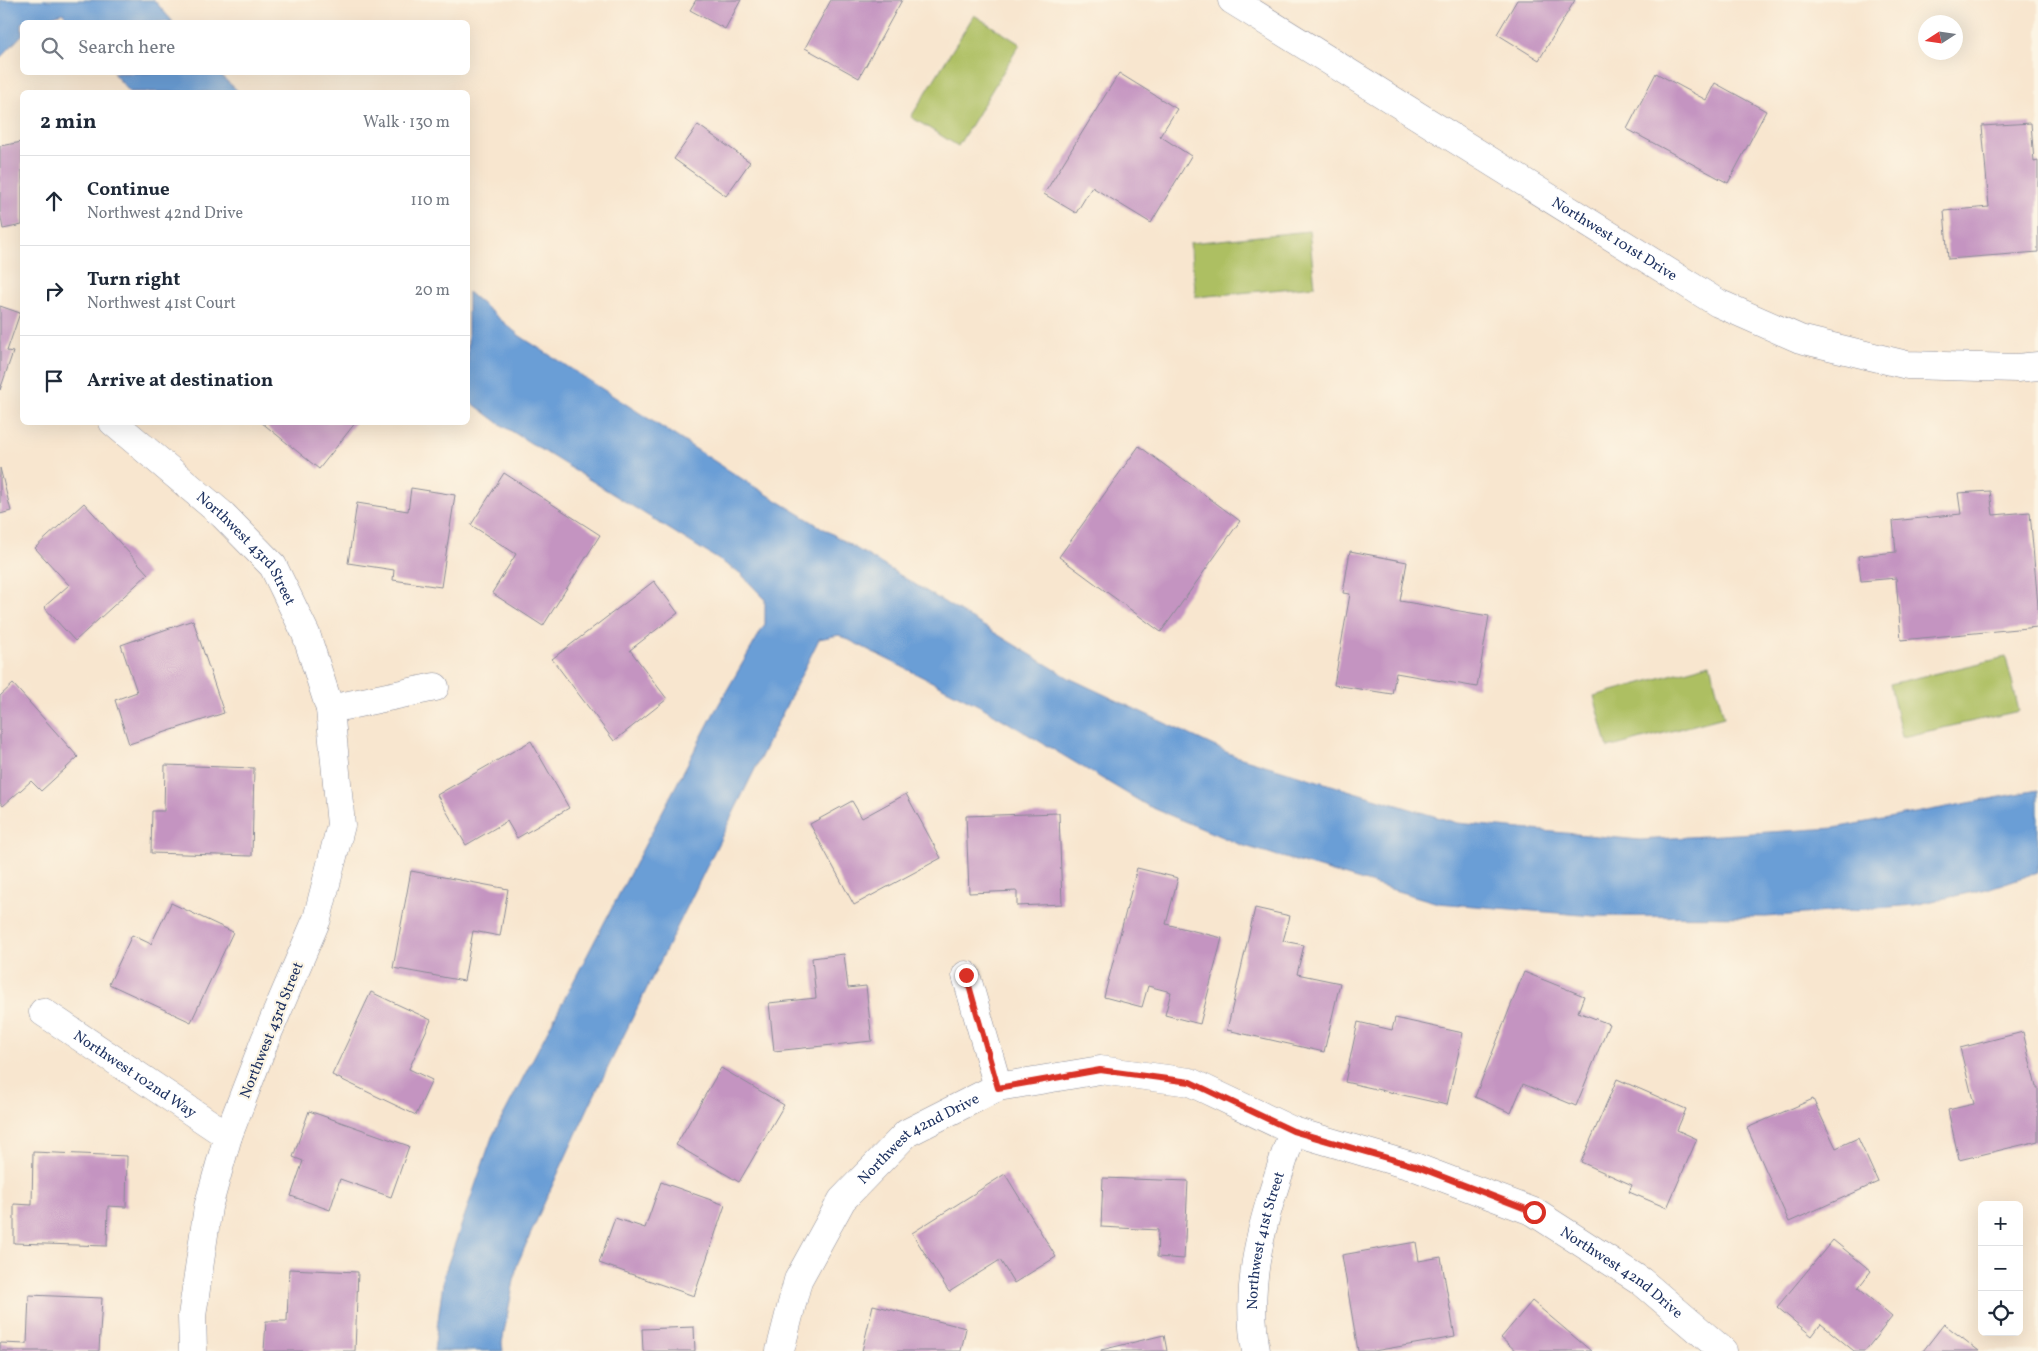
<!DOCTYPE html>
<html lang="en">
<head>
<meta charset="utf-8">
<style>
  body { margin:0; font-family:Vollkorn,serif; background:#f2f2f3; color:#1f2937 }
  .controls { position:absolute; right:15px; bottom:15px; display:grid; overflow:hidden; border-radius:8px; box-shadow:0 5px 20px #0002 }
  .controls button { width:45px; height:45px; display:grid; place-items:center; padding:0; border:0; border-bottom:1px solid #e0e1e3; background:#fff; color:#1f2937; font:25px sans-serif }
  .compass { position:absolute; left:1918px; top:15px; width:45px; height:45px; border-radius:50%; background:#fff; box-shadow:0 5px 20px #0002; rotate:258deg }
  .stop { position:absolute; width:15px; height:15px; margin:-11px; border:4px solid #d93025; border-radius:50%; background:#fff }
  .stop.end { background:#d93025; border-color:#fff; box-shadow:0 1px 5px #0008 }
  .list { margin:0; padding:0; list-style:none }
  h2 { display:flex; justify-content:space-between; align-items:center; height:65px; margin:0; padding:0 20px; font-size:21px }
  h2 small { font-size:16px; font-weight:400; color:#747a83 }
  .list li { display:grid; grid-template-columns:32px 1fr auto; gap:15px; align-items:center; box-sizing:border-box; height:90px; padding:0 20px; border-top:1px solid #e0e1e3 }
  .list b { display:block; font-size:19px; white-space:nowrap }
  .list p { margin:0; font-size:16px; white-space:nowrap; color:#747a83 }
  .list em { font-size:16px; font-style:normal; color:#747a83 }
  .icon { flex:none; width:28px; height:28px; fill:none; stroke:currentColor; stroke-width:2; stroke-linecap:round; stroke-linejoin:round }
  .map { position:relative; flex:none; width:2038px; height:1351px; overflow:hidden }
  .search { position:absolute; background:#fff; box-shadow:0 5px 20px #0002; left:20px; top:20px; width:450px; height:55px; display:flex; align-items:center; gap:12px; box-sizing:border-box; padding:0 18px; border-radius:8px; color:#747a83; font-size:19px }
  .panel { position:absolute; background:#fff; box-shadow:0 5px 20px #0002; left:20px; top:90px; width:450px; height:335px; border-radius:8px }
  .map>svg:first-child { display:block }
  .green { fill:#adbf62; stroke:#647760 }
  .water { fill:#6b9ed6; stroke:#43669a }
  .building { fill:#c494c1 }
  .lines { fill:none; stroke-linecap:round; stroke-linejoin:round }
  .minor-casing { stroke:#8a8a96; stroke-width:29 }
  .minor { stroke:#fff; stroke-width:28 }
  .route { stroke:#d93025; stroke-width:6 }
  .labels { text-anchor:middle; stroke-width:4.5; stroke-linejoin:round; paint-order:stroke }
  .street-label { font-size:15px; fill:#1b2f5e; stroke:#fcf5e5 }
</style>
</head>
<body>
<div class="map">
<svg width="2038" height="1351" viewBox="0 0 2038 1351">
  <rect width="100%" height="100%" fill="#fcf5e5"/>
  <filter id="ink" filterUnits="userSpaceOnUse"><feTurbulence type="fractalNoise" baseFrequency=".02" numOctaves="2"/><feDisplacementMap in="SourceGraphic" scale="10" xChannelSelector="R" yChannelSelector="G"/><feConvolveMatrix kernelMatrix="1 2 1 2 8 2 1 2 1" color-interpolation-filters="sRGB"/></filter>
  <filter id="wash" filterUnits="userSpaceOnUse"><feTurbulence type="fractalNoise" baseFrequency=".0096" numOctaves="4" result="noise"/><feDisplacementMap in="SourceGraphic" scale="20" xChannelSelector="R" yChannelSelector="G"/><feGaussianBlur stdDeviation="1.12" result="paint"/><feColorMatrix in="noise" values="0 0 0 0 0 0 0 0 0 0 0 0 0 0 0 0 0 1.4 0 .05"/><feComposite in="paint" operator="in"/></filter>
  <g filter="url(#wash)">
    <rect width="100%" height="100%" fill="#f8e6cf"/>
    <path class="green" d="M974 15 1020 44 958 146 911 117Z
      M1309 231 1315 286 1196 297 1190 243Z
      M2006 657 2019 711 1902 737 1890 684Z
      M1710 664 1724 717 1608 748 1594 696Z"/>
    <path class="water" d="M0 0H154L173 22H71L63 13 35 22H22V35L0 58Z
      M113 73H218L239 92H130Z
      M468 292 520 336 750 484 1069 678 1235 756 1457 823 1640 840 1834 828 2038 790V872L1987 889 1914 905 1766 917 1594 916 1438 903 1241 845 1148 806 982 707 839 635 819 639 590 1104 542 1208 517 1265 502 1343 503 1351H434L444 1275 492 1137 715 711 765 624V599L740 573 500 424 468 400Z"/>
    <g id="blocks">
      <path class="building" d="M696 0H741L725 29 690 10Z
        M831 0H902L859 78 805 48Z
        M1517 0H1575L1539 60 1497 34Z
        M1119 73 1177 109 1160 136 1191 156 1151 223 1092 187 1076 213 1044 194Z
        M1656 73 1706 100 1715 83 1766 111 1728 183 1627 129Z
        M2031 123 2034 162 2038 161V252L1948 259 1944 211 1989 207 1982 126Z
        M698 125 750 162 726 196 674 159Z
        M22 142V225L3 229 0 213V146Z
        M0 306 20 313 7 351 13 352 0 390Z
        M261 422H356L319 469Z
        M1139 446 1240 521 1161 632 1059 557Z
        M0 468 11 511 0 514Z
        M504 473 600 535 543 626 492 593 516 554 471 525Z
        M411 488 455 495 441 587 393 580 394 570 348 563 357 503 408 511Z
        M1990 491 1993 515 2030 512 2038 606V627L1901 640 1896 578 1861 581 1858 556 1896 552 1893 521 1961 514 1958 493Z
        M84 503 148 574 75 641 44 607 69 585 35 548Z
        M1350 551 1407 562 1400 601 1489 616 1477 687 1396 673 1392 694 1334 685 1350 594 1343 593Z
        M654 581 678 613 630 650 667 699 614 741 552 659Z
        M193 620 224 713 129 744 115 700 137 692 121 645Z
        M13 684 78 757 41 791 31 781 3 806 0 802V696Z
        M531 741 569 808 517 838 507 821 466 845 437 795Z
        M165 765 254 768 252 856 151 853 152 811H164Z
        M906 794 941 858 854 905 810 824 852 801 862 818Z
        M1059 813 1062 904 1017 906V891L969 893 966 816Z
        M1137 868 1178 878 1166 924 1222 938 1200 1024 1165 1015 1171 992 1148 986 1142 1007 1104 997Z
        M411 871 508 889 500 936 473 931 464 981 393 968Z
        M171 903 233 932 191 1022 109 984 132 935 151 944Z
        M1255 908 1290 916 1283 941 1304 945 1297 974 1340 983 1324 1052 1227 1030Z
        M844 954 848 988 866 986 872 1041 774 1051 769 1003 816 998 812 958Z
        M1524 972 1584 996 1578 1012 1609 1024 1576 1106 1523 1084 1511 1113 1475 1097Z
        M371 992 431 1020 409 1069 432 1080 416 1115 332 1075Z
        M1395 1018 1463 1033 1447 1105 1345 1082 1358 1022 1392 1030Z
        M2023 1032 2036 1087H2038V1141L1959 1160 1948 1110 1974 1104 1960 1048Z
        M721 1068 784 1105 739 1182 676 1145Z
        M1617 1079 1686 1109 1677 1130 1697 1139 1667 1208 1629 1192 1632 1185 1581 1162Z
        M1813 1099 1836 1148 1858 1138 1878 1182 1789 1222 1747 1128Z
        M309 1111 409 1146 391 1197 340 1179 330 1210 291 1196 303 1161 293 1157Z
        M33 1152 127 1156 126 1207 108 1206 107 1246 14 1243V1204L32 1205Z
        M1005 1174 1056 1257 1014 1283 1000 1260 949 1292 912 1233Z
        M1103 1178 1188 1181 1184 1259 1157 1257 1158 1230 1101 1227Z
        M661 1182 725 1205 694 1296 599 1263 615 1218 645 1228Z
        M1833 1240 1871 1271 1858 1288 1892 1317 1865 1351H1854L1821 1324 1812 1336 1777 1307Z
        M1416 1242 1419 1261 1441 1257 1455 1337 1374 1351H1358L1342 1255Z
        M289 1269 358 1272 355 1351H264L266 1321H287Z
        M29 1295 102 1298 99 1351H0V1343L27 1344Z
        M1532 1301 1591 1351H1516L1501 1338Z
        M873 1305 966 1328 961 1351H862Z
        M1944 1324 1979 1351H1923Z
        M694 1327 695 1351H643L642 1329Z
        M1164 1335 1167 1351H1101V1350Z"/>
    </g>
  </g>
  <g filter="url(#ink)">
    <use href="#blocks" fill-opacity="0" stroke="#8a8a96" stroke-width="1"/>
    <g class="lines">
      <g class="minor-casing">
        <g id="minor">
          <path id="s1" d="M1232 0 1718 303 1800 339 1907 365 2017 368 2038 366"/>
          <path id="s2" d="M113 422 223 515 273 566 306 634 330 709 341 825 317 919 265 1040 228 1136 208 1207 192 1316 193 1351"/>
          <path d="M330 709 435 687"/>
          <path d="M966 975 998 1087"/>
          <path id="s3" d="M43 1012 228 1136"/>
          <path id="s4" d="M780 1351 798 1280 842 1200 907 1133 998 1087 1100 1070 1190 1082 1293 1131 1415 1167 1534 1212 1641 1281 1723 1351"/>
          <path id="s5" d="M1256 1351C1242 1272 1269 1204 1293 1131"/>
        </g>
      </g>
      <use href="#minor" class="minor"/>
    </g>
  </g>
  <g class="lines" filter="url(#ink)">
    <path class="route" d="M966 975 998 1088 1100 1070 1190 1082 1293 1131 1415 1166 1534 1212"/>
  </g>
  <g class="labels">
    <g class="street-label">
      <text dy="5" stroke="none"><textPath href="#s1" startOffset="451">Northwest 101st Drive</textPath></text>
      <text dy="5" stroke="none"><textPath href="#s2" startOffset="185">Northwest 43rd Street</textPath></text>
      <text transform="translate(271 1030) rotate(-68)" y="5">Northwest 43rd Street</text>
      <text dy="5" stroke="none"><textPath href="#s3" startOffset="111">Northwest 102nd Way</textPath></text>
      <text dy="5" stroke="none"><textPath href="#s4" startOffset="264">Northwest 42nd Drive</textPath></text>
      <text dy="5" stroke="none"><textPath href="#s5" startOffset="112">Northwest 41st Street</textPath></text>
      <text dy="5" stroke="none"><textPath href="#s4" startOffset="1029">Northwest 42nd Drive</textPath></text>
    </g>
  </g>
</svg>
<div class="controls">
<button>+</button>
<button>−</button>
<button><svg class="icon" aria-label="locate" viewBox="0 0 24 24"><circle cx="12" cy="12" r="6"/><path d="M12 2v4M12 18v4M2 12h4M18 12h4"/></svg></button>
</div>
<svg class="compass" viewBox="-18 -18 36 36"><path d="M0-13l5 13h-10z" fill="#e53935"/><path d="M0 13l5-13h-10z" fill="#747a83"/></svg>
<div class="stop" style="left:1534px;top:1212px"></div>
<div class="stop end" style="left:966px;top:975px"></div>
<div class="search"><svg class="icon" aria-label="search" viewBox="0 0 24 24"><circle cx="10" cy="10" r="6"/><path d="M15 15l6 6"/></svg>Search here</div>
<section class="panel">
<h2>2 min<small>Walk · 130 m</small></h2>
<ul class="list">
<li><svg class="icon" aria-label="ahead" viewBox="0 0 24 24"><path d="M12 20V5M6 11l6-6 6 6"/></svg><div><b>Continue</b><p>Northwest 42nd Drive</p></div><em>110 m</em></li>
<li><svg class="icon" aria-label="right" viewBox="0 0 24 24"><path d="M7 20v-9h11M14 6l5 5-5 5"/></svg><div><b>Turn right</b><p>Northwest 41st Court</p></div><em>20 m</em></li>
<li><svg class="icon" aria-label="arrive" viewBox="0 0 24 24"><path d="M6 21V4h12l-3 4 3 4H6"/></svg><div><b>Arrive at destination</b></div></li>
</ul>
</section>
</div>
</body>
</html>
